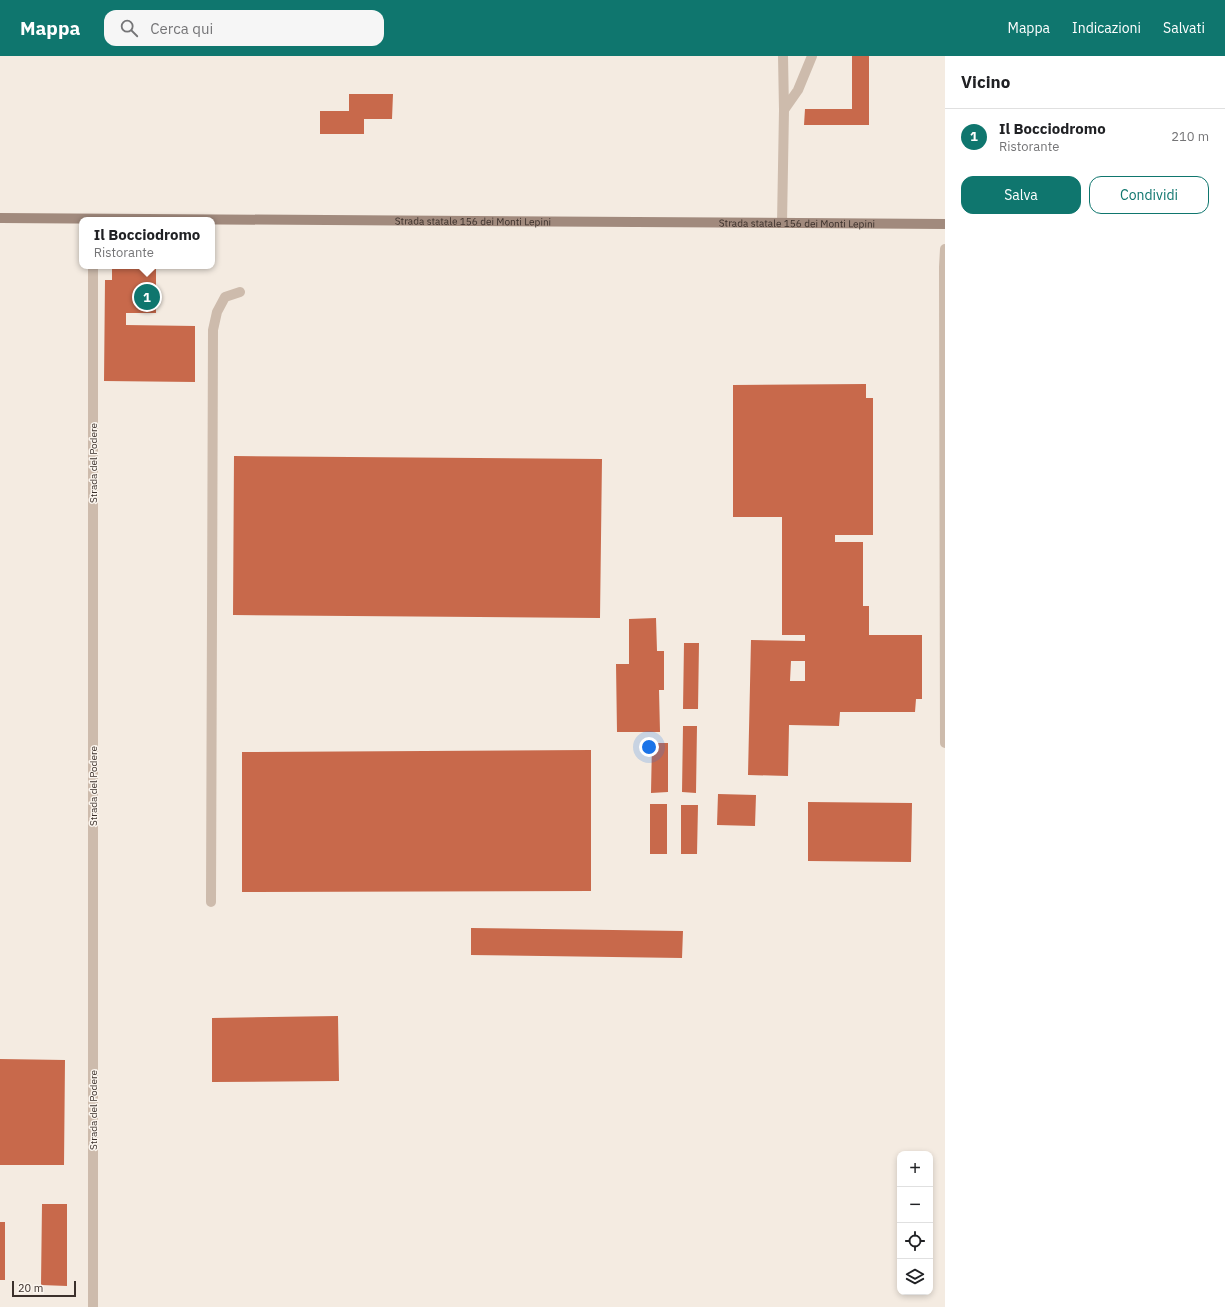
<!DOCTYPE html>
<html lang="it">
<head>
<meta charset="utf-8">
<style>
  body { margin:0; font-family:"IBM Plex Sans",sans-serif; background:#f6f6f6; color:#202124 }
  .controls { position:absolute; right:12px; bottom:12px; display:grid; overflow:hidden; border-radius:8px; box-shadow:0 2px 6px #0003 }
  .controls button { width:36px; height:36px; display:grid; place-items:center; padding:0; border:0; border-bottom:1px solid #e0e0e0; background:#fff; color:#202124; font:20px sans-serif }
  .scale { position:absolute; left:12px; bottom:10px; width:64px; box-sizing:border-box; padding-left:4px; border:2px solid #3b302b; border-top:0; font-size:11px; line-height:14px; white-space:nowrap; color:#3b302b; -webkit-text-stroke:3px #fbf5ee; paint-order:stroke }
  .you { position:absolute; left:649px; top:691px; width:14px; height:14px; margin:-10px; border:3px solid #fff; border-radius:50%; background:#1a73e8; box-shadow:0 0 0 6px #1a73e833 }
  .badge { display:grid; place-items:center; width:26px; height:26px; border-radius:50%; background:#0f766e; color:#fff; font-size:13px; font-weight:700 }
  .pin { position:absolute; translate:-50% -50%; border:2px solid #fff; box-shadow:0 1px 4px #0006 }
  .popup { position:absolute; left:79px; top:161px; width:136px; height:52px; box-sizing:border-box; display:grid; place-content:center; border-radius:8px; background:#fff; filter:drop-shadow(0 1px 3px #0005); font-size:13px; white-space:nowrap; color:#757577 }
  .popup b { font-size:15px; color:#202124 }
  .popup::after { content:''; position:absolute; left:50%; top:100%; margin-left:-8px; border:8px solid transparent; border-top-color:#fff }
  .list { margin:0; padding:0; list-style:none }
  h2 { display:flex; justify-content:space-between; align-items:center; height:52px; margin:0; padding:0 16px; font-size:17px }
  h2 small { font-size:13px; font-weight:400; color:#757577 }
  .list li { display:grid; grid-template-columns:26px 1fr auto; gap:12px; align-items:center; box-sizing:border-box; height:56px; padding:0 16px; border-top:1px solid #e0e0e0 }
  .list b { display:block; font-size:15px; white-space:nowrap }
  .list p { margin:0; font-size:13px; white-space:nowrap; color:#757577 }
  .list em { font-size:13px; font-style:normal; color:#757577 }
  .actions { display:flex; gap:8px; padding:12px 16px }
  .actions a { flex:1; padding:9px 0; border:1px solid #0f766e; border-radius:12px; text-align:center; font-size:14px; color:#0f766e }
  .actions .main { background:#0f766e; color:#fff }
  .icon { flex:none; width:22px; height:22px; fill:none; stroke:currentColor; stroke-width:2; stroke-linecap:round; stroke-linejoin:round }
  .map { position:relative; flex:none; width:945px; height:1251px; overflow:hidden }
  header { display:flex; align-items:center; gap:24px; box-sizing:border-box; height:56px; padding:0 20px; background:#0f766e; color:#fff }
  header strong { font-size:19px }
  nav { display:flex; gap:22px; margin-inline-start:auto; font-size:14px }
  .search { width:280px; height:36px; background:#f6f6f6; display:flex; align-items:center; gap:10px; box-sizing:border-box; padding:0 14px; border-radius:12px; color:#757577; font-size:15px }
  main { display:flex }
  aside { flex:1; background:#fff }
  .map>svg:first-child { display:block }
  .building { fill:#c8694b; fill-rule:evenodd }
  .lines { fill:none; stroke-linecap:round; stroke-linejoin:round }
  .lane { stroke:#cdbbac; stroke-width:10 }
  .street { stroke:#cdbbac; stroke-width:10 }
  .secondary { stroke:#a18a7d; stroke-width:10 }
  .labels { text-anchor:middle; stroke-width:3; stroke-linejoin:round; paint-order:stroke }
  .street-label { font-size:10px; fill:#3b302b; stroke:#fbf5ee }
</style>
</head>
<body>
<header>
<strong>Mappa</strong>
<div class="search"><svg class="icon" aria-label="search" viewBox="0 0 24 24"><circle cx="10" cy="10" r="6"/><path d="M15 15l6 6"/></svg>Cerca qui</div>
<nav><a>Mappa</a><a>Indicazioni</a><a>Salvati</a></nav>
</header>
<main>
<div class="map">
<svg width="945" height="1251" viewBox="0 0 945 1251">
  <rect width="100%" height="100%" fill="#f4ebe1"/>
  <path class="building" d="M852 0H869V69H804L805 53H852Z
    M349 38H393L392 63H364V78H320V55H349Z
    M112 210H156V257H126V269L195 270V326L104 325 105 224H112Z
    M866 328V342H873V479H835V486H863V550H869V579H922V643H916L915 656H840L839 670 789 669 788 720 748 719 751 584 805 585V579H782V461H733V329ZM791 605H805V625H790Z
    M234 400 602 403 600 562 233 559Z
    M656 562 657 595H664V634H659L660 676H617L616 608H629V563Z
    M684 587H699L698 653H683Z
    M683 670H697L696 737 682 736Z
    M652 687H668V736L651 737Z
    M591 694V835L242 836V696Z
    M718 738 756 739 755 770 717 769Z
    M808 746 912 747 911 806 808 805Z
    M650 748H667V798H650Z
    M681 749H698L697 798H681Z
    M471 872 683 875 682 902 471 899Z
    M338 960 339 1025 212 1026V962Z
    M0 1003 65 1004 64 1109H0Z
    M42 1148H67V1230L41 1229Z
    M0 1166H5V1224H0Z"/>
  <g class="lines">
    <path class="lane" d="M784 54 798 34 812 0
      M782 167 784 54 783 0
      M211 846 213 274 217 256 225 241 240 236"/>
    <path class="street" d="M945 193 944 211 945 687
      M93 1251V210"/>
    <path class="secondary" id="s1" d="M0 162 945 168"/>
  </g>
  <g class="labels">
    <g class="street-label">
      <text dy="4" stroke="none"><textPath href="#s1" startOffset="473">Strada statale 156 dei Monti Lepini</textPath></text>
      <text dy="4" stroke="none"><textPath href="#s1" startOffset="797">Strada statale 156 dei Monti Lepini</textPath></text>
      <text transform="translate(93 407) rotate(-90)" y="4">Strada del Podere</text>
      <text transform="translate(93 730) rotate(-90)" y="4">Strada del Podere</text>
      <text transform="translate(93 1054) rotate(-90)" y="4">Strada del Podere</text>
    </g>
  </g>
</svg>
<div class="controls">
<button>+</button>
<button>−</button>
<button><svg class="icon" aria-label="locate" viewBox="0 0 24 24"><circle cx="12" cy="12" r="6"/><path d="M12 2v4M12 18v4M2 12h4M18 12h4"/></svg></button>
<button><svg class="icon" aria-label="layers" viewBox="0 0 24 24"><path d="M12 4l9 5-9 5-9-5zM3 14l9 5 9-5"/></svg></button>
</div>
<div class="scale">20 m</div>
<div class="you"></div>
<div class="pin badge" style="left:147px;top:241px">1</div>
<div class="popup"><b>Il Bocciodromo</b>Ristorante</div>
</div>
<aside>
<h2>Vicino<small></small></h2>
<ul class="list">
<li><span class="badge">1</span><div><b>Il Bocciodromo</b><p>Ristorante</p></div><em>210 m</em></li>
</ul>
<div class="actions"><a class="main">Salva</a><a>Condividi</a></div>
</aside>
</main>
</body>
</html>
